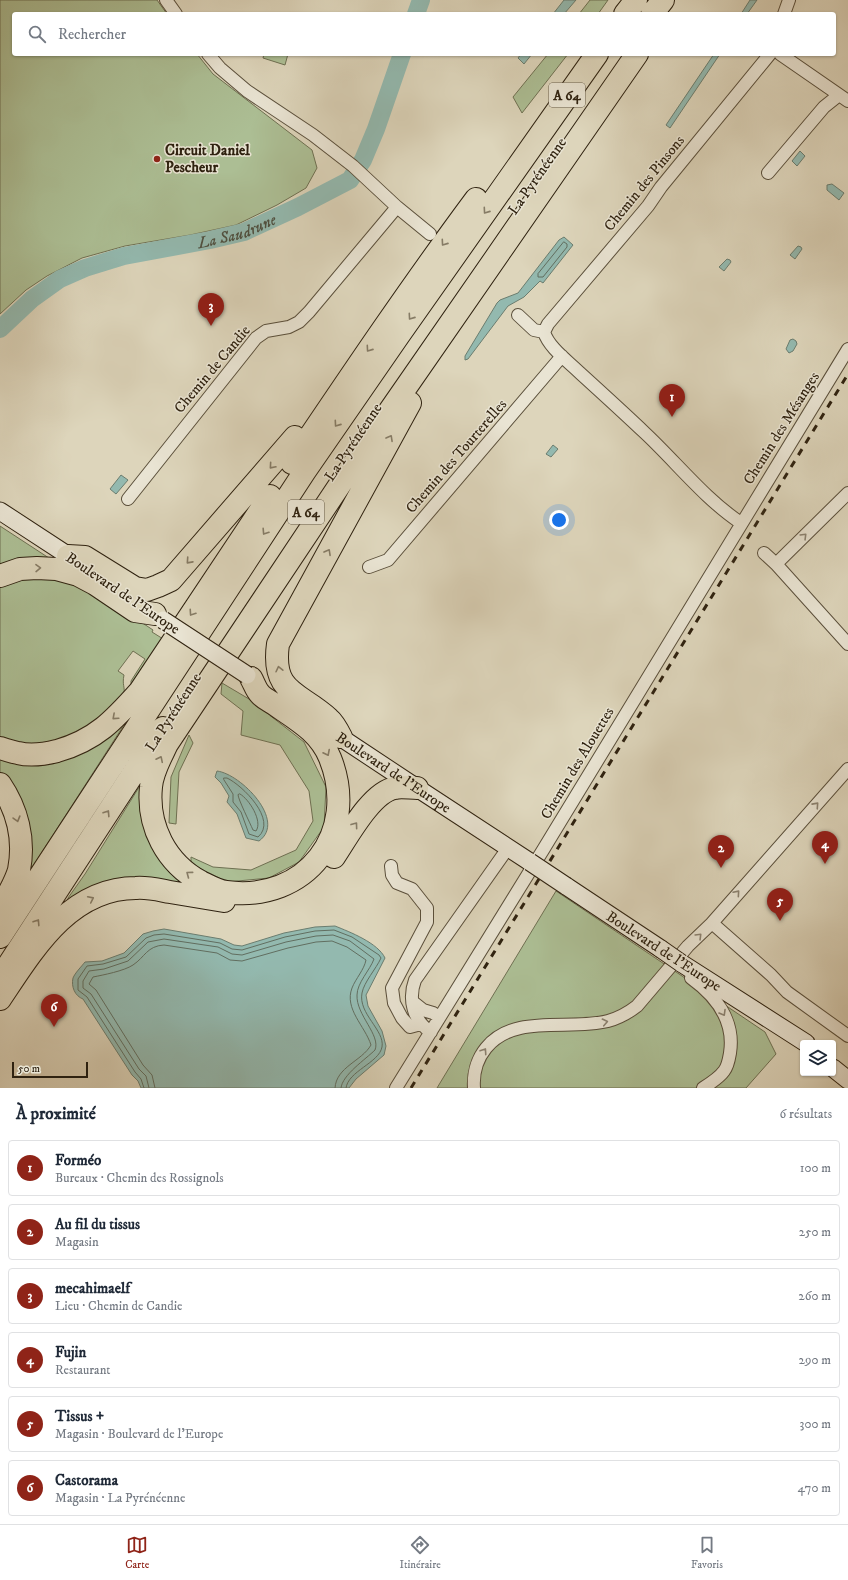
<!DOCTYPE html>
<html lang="fr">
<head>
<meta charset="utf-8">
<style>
  body { margin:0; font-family:"IM FELL DW Pica",serif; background:#f6f6f7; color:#1f2937 }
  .controls { position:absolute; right:12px; bottom:12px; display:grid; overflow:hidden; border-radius:4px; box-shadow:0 1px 3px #0004 }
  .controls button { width:36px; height:36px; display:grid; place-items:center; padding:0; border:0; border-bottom:1px solid #e0e1e3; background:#fff; color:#1f2937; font:20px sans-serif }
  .scale { position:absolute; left:12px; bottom:10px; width:76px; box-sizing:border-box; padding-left:4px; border:2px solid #2f2210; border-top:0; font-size:11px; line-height:14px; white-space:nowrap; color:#2f2210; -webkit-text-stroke:3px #e9e4d3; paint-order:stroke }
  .you { position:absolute; left:559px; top:520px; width:14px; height:14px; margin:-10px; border:3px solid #fff; border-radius:50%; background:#1a73e8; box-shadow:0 0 0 6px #1a73e833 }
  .badge { display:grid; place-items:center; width:26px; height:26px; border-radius:50%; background:#8f2418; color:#fff; font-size:13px; font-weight:700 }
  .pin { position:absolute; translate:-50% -33px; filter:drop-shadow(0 1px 2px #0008) }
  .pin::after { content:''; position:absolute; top:21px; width:14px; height:12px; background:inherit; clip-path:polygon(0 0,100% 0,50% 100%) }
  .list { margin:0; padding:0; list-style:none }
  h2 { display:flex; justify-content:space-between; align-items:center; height:52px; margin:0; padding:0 16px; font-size:17px }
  h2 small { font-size:13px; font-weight:400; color:#747a83 }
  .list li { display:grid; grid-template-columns:26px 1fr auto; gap:12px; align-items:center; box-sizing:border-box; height:56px; margin:0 8px 8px; padding:0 8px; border:1px solid #e0e1e3; border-radius:4px }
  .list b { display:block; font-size:15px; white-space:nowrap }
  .list p { margin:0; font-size:13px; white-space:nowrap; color:#747a83 }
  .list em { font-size:13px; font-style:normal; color:#747a83 }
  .icon { flex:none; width:22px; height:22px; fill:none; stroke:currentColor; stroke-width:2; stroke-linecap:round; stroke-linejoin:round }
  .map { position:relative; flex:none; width:848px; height:1088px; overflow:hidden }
  .search { position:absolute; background:#fff; box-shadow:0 1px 3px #0004; left:12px; right:12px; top:12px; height:44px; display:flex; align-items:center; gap:10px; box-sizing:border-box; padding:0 14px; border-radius:4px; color:#747a83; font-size:15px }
  .sheet { height:436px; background:#fff }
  nav { display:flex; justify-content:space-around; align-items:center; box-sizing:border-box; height:56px; border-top:1px solid #e0e1e3; background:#fff; font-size:11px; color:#747a83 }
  nav a { display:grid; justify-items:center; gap:2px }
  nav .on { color:#8f2418 }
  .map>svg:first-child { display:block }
  .green { fill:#acbe94; stroke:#6e7052 }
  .water { fill:#93b9af; stroke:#6b7d6f }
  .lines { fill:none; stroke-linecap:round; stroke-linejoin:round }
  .shore { stroke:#616e60; stroke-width:1 }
  .river { stroke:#93b9af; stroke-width:18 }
  .street-casing { stroke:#5a4f3b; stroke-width:14 }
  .secondary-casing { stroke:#2f2210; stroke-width:19 }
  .highway-casing { stroke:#2f2210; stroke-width:24 }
  .street { stroke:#e9e4d3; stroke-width:12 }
  .secondary { stroke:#e9e4d3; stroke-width:17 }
  .highway { stroke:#ddd5bb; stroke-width:22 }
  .rail { stroke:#2f2210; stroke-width:3; stroke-dasharray:7 7; stroke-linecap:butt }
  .secondary-bridge-casing { stroke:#2f2210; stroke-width:19; stroke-linecap:butt }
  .secondary-bridge { stroke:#e9e4d3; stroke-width:17 }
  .oneway { stroke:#867c66 }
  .oneway2 { stroke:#8c8372 }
  .poi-dot { fill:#8f2418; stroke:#e9e4d3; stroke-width:1.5 }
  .labels { text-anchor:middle; stroke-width:3; stroke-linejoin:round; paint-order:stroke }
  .shield { fill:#e9e4d3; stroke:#675c4a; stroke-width:1 }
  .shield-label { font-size:14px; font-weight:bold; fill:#2f2210 }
  .poi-label { font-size:15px; font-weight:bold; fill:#2f2210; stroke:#e9e4d3; text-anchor:start }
  .street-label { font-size:15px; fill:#2f2210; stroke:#e9e4d3 }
  .water-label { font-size:16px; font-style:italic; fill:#4d4f40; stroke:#e9e4d3 }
</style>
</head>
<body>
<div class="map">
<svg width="848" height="1088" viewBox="0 0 848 1088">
  <rect width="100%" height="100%" fill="#ddd5bb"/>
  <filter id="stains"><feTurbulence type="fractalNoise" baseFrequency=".005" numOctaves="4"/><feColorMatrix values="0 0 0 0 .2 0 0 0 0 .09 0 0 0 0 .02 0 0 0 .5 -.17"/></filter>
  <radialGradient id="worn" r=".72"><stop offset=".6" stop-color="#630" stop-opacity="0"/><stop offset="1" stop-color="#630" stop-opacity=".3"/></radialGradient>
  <path class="green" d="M0 0H157L167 14H14V54H197L213 74 312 150 317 168 306 188 277 205 236 225 190 235 125 246 82 258 47 276 26 290 0 314Z
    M590 0H608L598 14H579Z
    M264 54H288L285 65 263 58Z
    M548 54H568L522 113 513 97Z
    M0 526 3 528 52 560 0 569Z
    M32 574 84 584 153 630 152 632 168 642 131 686V681L145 659 133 651 118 671 124 675C122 685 125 686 124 694L100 723 48 747 0 741V584Z
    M222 683 249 699 304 742 326 787 324 827 299 862 269 878 227 882 191 864V857L213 867 251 870 296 850 313 821 309 791 280 745 241 735 243 711 221 694Z
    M131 714 22 883 0 776V754L20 760Z
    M189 735 193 743 179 772 176 824 169 823 171 777Z
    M151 768 142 801 191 889 68 906V898L85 874Z
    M556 891 765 1032 776 1054 746 1088H437Z"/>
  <path class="water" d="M564 0H576L564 14H553Z
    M750 0H757L747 14H741Z
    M521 54H532L524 64 518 58Z
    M714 54H720L670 128 666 125Z
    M800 151 805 156 797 166 792 161Z
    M832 184 844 193 839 200 827 190V185Z
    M564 237 573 245 543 283 540 281 524 297 508 306 468 359 465 360V356L497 303 500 300 518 293 559 240Z
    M798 246 801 247 802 249 795 259 790 255Z
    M727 259 730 260 731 262 724 271 719 267Z
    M793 339 796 341 797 344 793 351 789 353 786 349 790 340Z
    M553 445 558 449 551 457 546 454Z
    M121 475 128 480 116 494 110 489Z
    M217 771C241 774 287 821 259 841L246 838 237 814 227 802 229 796 221 783 215 777Z
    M335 926C350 932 378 943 385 958L366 995 368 1006 382 1031 386 1046 384 1055 356 1079 349 1088H141L138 1081 132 1075 83 999C75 996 71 987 73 978 75 973 81 967 85 962L102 961 124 953 143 934 153 931 164 929 221 939 234 945 242 946 284 933 315 927Z"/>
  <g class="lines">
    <path class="shore" d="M564 242 567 244V247L543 277H538V274Z
      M224 778H227C242 785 278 820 258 837L249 834 241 812 233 802V794L224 780Z
      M240 794C249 799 263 821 256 831L253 830C250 823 238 799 238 795Z
      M144 1088 141 1079 135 1072 87 997 78 990V979L87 966 103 964 126 957 146 938 154 935 164 934 220 943 232 949 242 950 285 937 315 931 334 930 352 937 379 955 381 958C376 969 364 982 362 993 358 1014 385 1030 382 1047 379 1063 348 1071 346 1088
      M149 1088 146 1076 139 1069 91 994 83 988V981L89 971 104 969 128 961 148 942 164 939 218 947 232 954 242 955 286 942 316 936 333 935 350 941 374 959C370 970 357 983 357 995 356 1015 381 1035 375 1050 366 1059 342 1075 341 1088
      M155 1088 152 1075 143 1065 96 990 89 984 93 977C103 975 124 971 133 965 145 957 147 946 164 945L217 953 230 960 242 961 288 948 316 942 332 941 347 947 366 960C364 970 356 978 352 988 344 1009 365 1026 371 1045 362 1061 336 1067 335 1088"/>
    <g class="river">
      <path d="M416 14 421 0"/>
      <path id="s1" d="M0 329 32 299 60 279 85 268 124 256 210 240 244 232 298 207 350 180 363 160 376 129 402 54"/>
    </g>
    <g class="street-casing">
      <path id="street" d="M166 0 176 14
        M784 14 789 0
        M780 54 848 101
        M768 173 824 107 839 95
        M397 207 430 234
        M518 315 534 330 544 332C549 348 568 361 580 373 602 393 624 413 645 433 676 462 706 500 741 523
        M544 332 548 324 648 206 661 187 770 54
        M128 499 256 338 266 331 289 327 299 322 309 312 397 207 353 166 313 135 247 91 220 68 208 54
        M764 553 776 564 848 644
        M776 564 848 493
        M369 567 388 560 562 356
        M391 866 392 875 397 883 412 889 427 908V922L392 988 394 1003 402 1018 410 1027 421 1024
        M712 923 771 975 787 992 848 1036
        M691 978C716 996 735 1021 730 1053 729 1059 728 1066 724 1071 719 1078 711 1083 703 1088
        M413 1002 423 1010 433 1013 439 1017
        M431 1032C413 1021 408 999 415 980L508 848
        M396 1088 543 850 848 349
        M474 1088C473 1074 477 1059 486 1048 514 1013 569 1031 608 1021 619 1018 628 1013 637 1006L688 946 712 923 848 769"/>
    </g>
    <g class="secondary-casing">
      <g id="secondary">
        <path d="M0 511 78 562"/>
        <path id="s2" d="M331 731 417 788 530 862"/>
        <path d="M566 886 661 949"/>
        <path d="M681 963 806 1043"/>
        <path d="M833 1068 848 1080"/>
      </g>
    </g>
    <g class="highway-casing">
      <path id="highway" d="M625 14 636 0
        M652 14 663 0
        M292 463C352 374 412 285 476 199
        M68 556 85 557 135 588 147 590 158 586 171 580 295 437
        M0 576 20 569 37 568 56 569 78 575 95 584 135 611 155 614
        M251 678C254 683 256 690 260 694 264 699 272 702 277 706 299 721 320 733 330 758 360 833 306 903 226 892 218 891 209 886 201 882 166 863 147 826 151 787 152 772 161 757 167 744L377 429 637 54
        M341 737C338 731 334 723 329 719 300 692 271 694 278 644L410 403
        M0 748C6 750 12 752 18 753 30 756 45 754 57 751 96 740 114 720 140 691L270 496
        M0 784C17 809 25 839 19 870 15 884 7 896 0 909
        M334 857C347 838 371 792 395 788 401 786 410 788 417 788
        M0 937 305 471 399 335 597 54
        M0 978 163 728
        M0 999C33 950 69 888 136 888 147 887 159 890 170 892 188 895 206 898 224 901"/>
    </g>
    <use href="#street" class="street"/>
    <use href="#secondary" class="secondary"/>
    <use href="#highway" class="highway"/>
    <path class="rail" d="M411 1088 848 374"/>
    <g class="secondary-bridge-casing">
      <path id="secondary-bridge" d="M163 620 247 675
        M530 862 566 886
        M661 949 681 963"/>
    </g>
    <use href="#secondary-bridge" class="secondary-bridge"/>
  </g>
  <defs><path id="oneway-chevron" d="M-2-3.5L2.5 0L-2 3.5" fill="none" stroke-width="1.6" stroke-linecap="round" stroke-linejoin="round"/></defs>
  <g class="oneway">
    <use href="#oneway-chevron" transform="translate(486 211) rotate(125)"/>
    <use href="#oneway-chevron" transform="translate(444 243) rotate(125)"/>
    <use href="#oneway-chevron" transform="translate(411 317) rotate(125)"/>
    <use href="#oneway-chevron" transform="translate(369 349) rotate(125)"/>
    <use href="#oneway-chevron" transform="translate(337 424) rotate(125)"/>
    <use href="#oneway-chevron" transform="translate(390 438) rotate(-61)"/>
    <use href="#oneway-chevron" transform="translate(272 466) rotate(131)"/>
    <use href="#oneway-chevron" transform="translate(265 532) rotate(123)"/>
    <use href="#oneway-chevron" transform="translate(328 552) rotate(-61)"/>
    <use href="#oneway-chevron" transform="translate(189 561) rotate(132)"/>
    <use href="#oneway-chevron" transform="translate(38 568) rotate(-1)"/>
    <use href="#oneway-chevron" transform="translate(192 613) rotate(124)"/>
    <use href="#oneway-chevron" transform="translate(279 669) rotate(-103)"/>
    <use href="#oneway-chevron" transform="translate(115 717) rotate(138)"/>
    <use href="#oneway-chevron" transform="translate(327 753) rotate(63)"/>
    <use href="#oneway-chevron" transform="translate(160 759) rotate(-64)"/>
    <use href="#oneway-chevron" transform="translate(107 813) rotate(-57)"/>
    <use href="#oneway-chevron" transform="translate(17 819) rotate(74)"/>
    <use href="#oneway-chevron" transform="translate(355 825) rotate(-54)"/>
    <use href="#oneway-chevron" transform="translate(189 874) rotate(-143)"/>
    <use href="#oneway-chevron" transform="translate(91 899) rotate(-26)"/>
    <use href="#oneway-chevron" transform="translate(37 922) rotate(-57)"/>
  </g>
  <g class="oneway2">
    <use href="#oneway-chevron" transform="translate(804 536) rotate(-45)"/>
    <use href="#oneway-chevron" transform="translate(816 805) rotate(-48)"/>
    <use href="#oneway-chevron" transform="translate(737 893) rotate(-49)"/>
    <use href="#oneway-chevron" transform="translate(699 936) rotate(-45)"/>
    <use href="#oneway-chevron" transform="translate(723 1013) rotate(60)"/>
    <use href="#oneway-chevron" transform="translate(605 1022) rotate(-12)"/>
    <use href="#oneway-chevron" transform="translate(484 1051) rotate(-56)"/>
  </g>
  <circle class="poi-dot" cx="157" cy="159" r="4"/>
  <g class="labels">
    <g class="shield">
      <rect x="549" y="83" width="36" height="24" rx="3"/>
      <rect x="288" y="500" width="36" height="24" rx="3"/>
    </g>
    <g class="shield-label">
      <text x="567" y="100">A 64</text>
      <text x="306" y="517">A 64</text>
    </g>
    <g class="poi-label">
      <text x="165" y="155">Circuit Daniel<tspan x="165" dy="17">Pescheur</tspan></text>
    </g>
    <g class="street-label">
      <text transform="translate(537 176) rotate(-55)" y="5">La Pyrénéenne</text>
      <text transform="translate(644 183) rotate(-51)" y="5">Chemin des Pinsons</text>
      <text transform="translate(212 369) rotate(-50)" y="5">Chemin de Candie</text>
      <text transform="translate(781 428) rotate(-58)" y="5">Chemin des Mésanges</text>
      <text transform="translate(353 442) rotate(-56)" y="5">La Pyrénéenne</text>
      <text transform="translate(456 456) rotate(-49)" y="5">Chemin des Tourterelles</text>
      <text transform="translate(123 593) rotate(34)" y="5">Boulevard de l'Europe</text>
      <text transform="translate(173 712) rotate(-57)" y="5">La Pyrénéenne</text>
      <text transform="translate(577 763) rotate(-59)" y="5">Chemin des Alouettes</text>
      <text dy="5" stroke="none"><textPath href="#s2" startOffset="75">Boulevard de l'Europe</textPath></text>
      <text transform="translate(664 951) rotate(33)" y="5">Boulevard de l'Europe</text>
    </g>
    <g class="water-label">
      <text dy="6" stroke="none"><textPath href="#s1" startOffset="262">La Saudrune</textPath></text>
    </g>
  </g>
  <rect width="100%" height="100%" filter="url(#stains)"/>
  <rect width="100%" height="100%" fill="url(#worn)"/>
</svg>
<div class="controls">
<button><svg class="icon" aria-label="layers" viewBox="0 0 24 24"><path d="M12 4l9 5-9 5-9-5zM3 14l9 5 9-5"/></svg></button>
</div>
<div class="scale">50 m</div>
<div class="you"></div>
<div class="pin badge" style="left:672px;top:417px">1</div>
<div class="pin badge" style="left:721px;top:868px">2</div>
<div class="pin badge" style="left:211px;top:326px">3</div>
<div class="pin badge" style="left:825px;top:864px">4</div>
<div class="pin badge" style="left:780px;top:921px">5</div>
<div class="pin badge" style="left:54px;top:1027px">6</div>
<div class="search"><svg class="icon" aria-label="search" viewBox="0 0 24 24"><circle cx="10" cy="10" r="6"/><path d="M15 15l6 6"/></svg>Rechercher</div>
</div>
<section class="sheet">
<h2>À proximité<small>6 résultats</small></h2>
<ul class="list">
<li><span class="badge">1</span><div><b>Forméo</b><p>Bureaux · Chemin des Rossignols</p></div><em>100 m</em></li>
<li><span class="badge">2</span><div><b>Au fil du tissus</b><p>Magasin</p></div><em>250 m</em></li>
<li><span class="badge">3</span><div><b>mecahimaelf</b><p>Lieu · Chemin de Candie</p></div><em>260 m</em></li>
<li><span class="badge">4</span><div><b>Fujin</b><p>Restaurant</p></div><em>290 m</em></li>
<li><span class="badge">5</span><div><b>Tissus +</b><p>Magasin · Boulevard de l'Europe</p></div><em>300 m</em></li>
<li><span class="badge">6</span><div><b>Castorama</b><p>Magasin · La Pyrénéenne</p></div><em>470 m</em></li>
</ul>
</section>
<nav>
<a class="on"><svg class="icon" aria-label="map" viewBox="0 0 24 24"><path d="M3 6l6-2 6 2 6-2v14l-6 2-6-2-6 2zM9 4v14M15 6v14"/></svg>Carte</a>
<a><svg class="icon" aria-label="directions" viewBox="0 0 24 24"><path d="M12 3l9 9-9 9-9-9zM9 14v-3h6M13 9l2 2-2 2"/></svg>Itinéraire</a>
<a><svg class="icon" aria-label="saved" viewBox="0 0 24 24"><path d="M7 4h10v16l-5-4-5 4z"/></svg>Favoris</a>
</nav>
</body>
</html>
